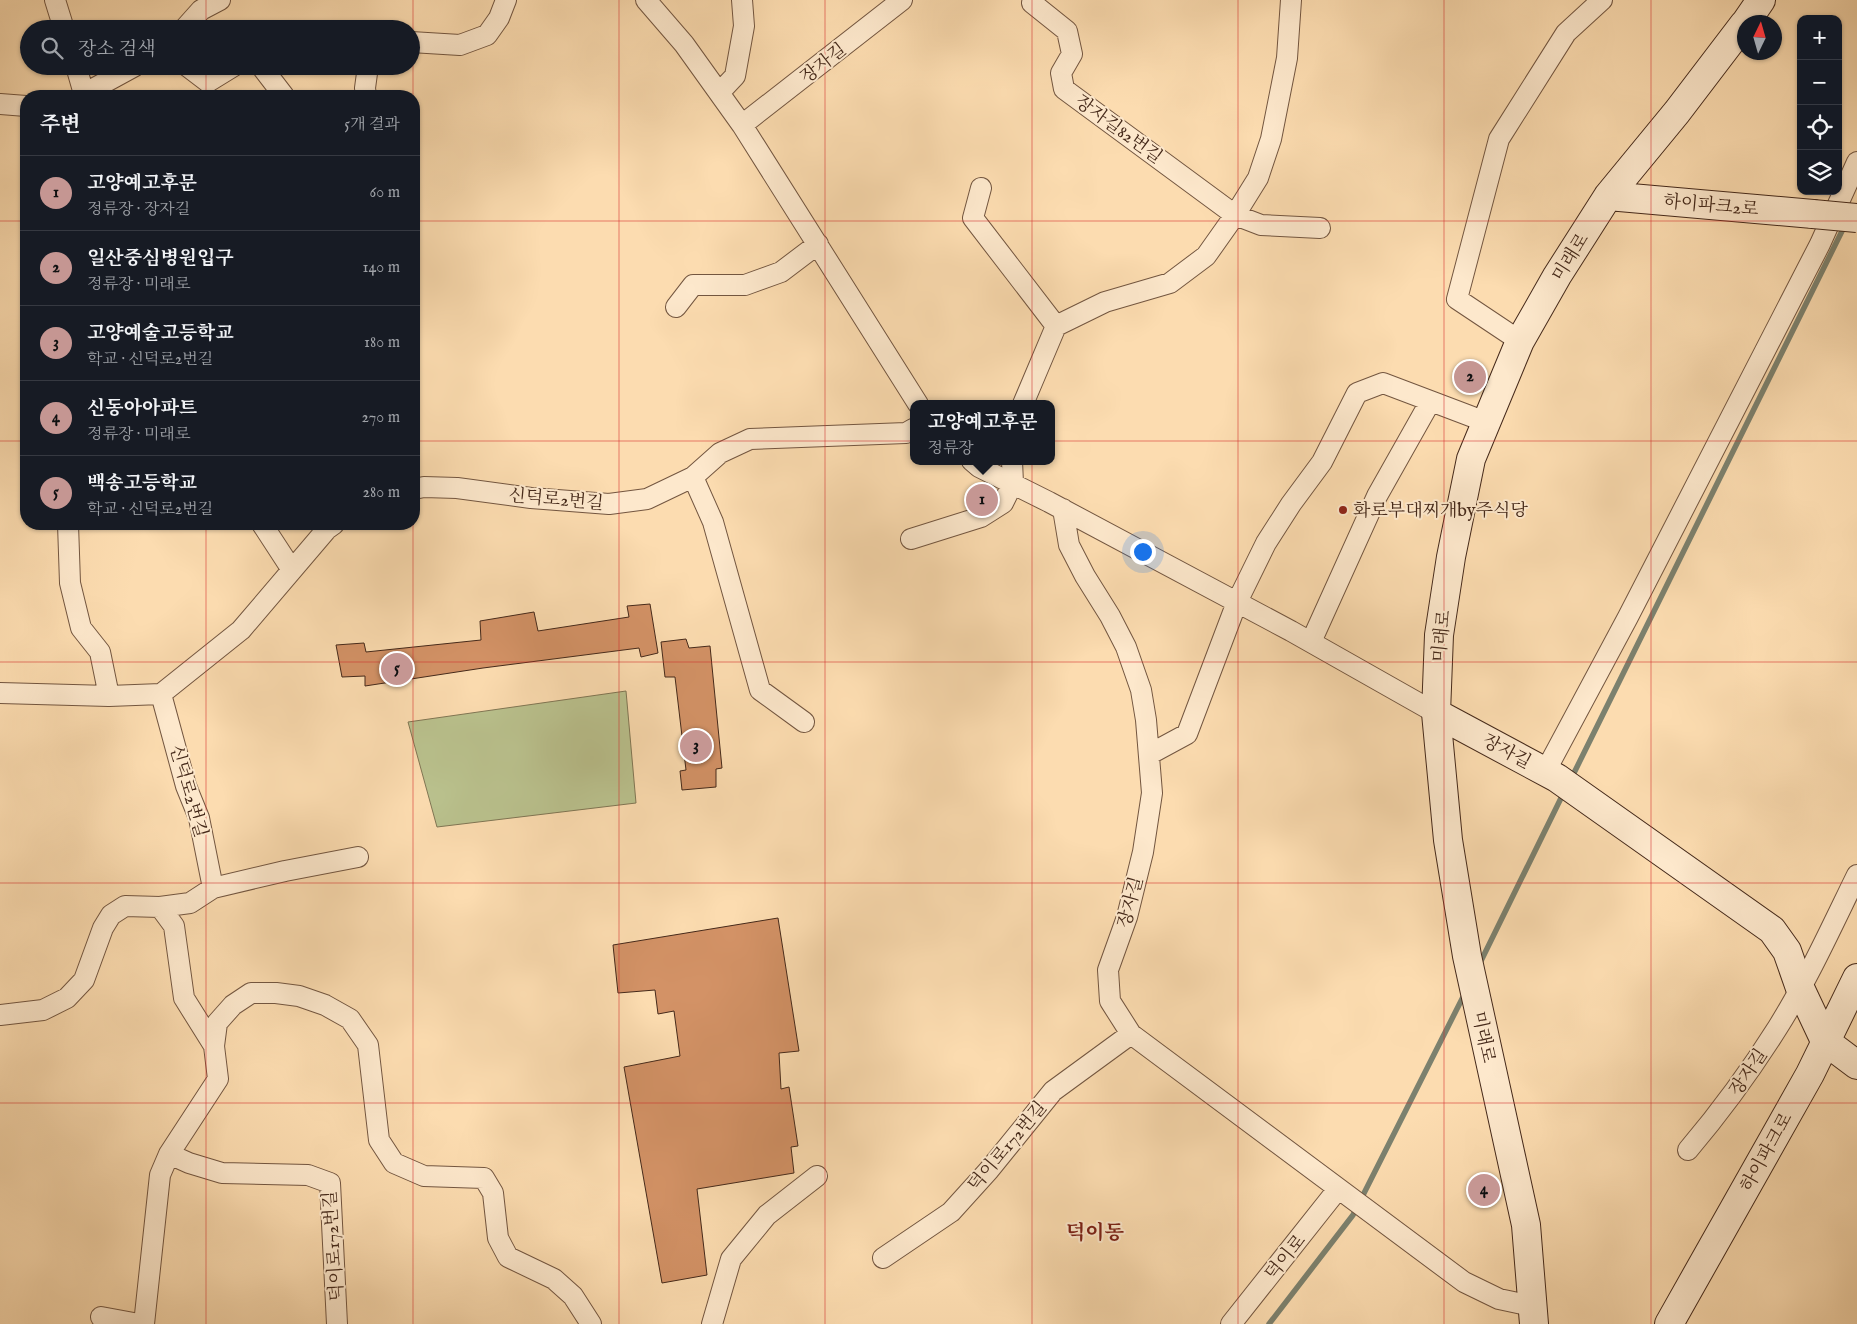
<!DOCTYPE html>
<html lang="ko">
<head>
<meta charset="utf-8">
<style>
  body { margin:0; font-family:"IM FELL English","Noto Serif KR",serif; background:#20242c; color:#f1f3f6 }
  .controls { position:absolute; right:15px; top:15px; display:grid; overflow:hidden; border-radius:10px; box-shadow:0 1px 4px #0004 }
  .controls button { width:45px; height:45px; display:grid; place-items:center; padding:0; border:0; border-bottom:1px solid #363941; background:#171b24; color:#f1f3f6; font:25px sans-serif }
  .compass { position:absolute; left:1737px; top:15px; width:45px; height:45px; border-radius:50%; background:#171b24; box-shadow:0 1px 4px #0004; rotate:5deg }
  .you { position:absolute; left:1142px; top:551px; width:18px; height:18px; margin:-12px; border:4px solid #fff; border-radius:50%; background:#1a73e8; box-shadow:0 0 0 8px #1a73e833 }
  .badge { display:grid; place-items:center; width:32px; height:32px; border-radius:50%; background:#c59692; color:#111; font-size:16px; font-weight:700 }
  .pin { position:absolute; translate:-50% -50%; border:2px solid #fff; box-shadow:0 1px 5px #0006 }
  .popup { position:absolute; left:910px; top:400px; width:145px; height:65px; box-sizing:border-box; display:grid; place-content:center; border-radius:10px; background:#171b24; filter:drop-shadow(0 1px 4px #0005); font-size:16px; white-space:nowrap; color:#9ea1a6 }
  .popup b { font-size:19px; color:#f1f3f6 }
  .popup::after { content:''; position:absolute; left:50%; top:100%; margin-left:-10px; border:10px solid transparent; border-top-color:#171b24 }
  .list { margin:0; padding:0; list-style:none }
  h2 { display:flex; justify-content:space-between; align-items:center; height:65px; margin:0; padding:0 20px; font-size:21px }
  h2 small { font-size:16px; font-weight:400; color:#9ea1a6 }
  .list li { display:grid; grid-template-columns:32px 1fr auto; gap:15px; align-items:center; box-sizing:border-box; height:75px; padding:0 20px; border-top:1px solid #363941 }
  .list b { display:block; font-size:19px; white-space:nowrap }
  .list p { margin:0; font-size:16px; white-space:nowrap; color:#9ea1a6 }
  .list em { font-size:16px; font-style:normal; color:#9ea1a6 }
  .icon { flex:none; width:28px; height:28px; fill:none; stroke:currentColor; stroke-width:2; stroke-linecap:round; stroke-linejoin:round }
  .map { position:relative; flex:none; width:1857px; height:1324px; overflow:hidden }
  .search { position:absolute; background:#171b24; box-shadow:0 1px 4px #0004; left:20px; top:20px; width:400px; height:55px; display:flex; align-items:center; gap:12px; box-sizing:border-box; padding:0 18px; border-radius:28px; color:#9ea1a6; font-size:19px }
  .panel { position:absolute; background:#171b24; box-shadow:0 1px 4px #0004; left:20px; top:90px; width:400px; height:440px; border-radius:20px }
  .map>svg:first-child { display:block }
  .green { fill:#bac28e; stroke:#807654 }
  .lines { fill:none; stroke-linecap:round; stroke-linejoin:round }
  .stream { stroke:#7c816e; stroke-width:5.5 }
  .building { fill:#d39266; stroke:#45291a }
  .street-casing { stroke:#735640; stroke-width:22 }
  .secondary-casing { stroke:#45291a; stroke-width:30 }
  .street { stroke:#fde8cc; stroke-width:20 }
  .secondary { stroke:#fde8cc; stroke-width:28 }
  .secondary-bridge-casing { stroke:#45291a; stroke-width:30; stroke-linecap:butt }
  .secondary-bridge { stroke:#fde8cc; stroke-width:28 }
  .grid { fill:none; stroke:#d62828; stroke-width:1; stroke-opacity:0.55 }
  .poi-dot { fill:#8f2418; stroke:#fde8cc; stroke-width:2 }
  .labels { text-anchor:middle; stroke-width:4; stroke-linejoin:round; paint-order:stroke }
  .street-label { font-size:18px; fill:#45291a; stroke:#fde8cc }
  .poi-label { font-size:18px; fill:#45291a; stroke:#fde8cc; text-anchor:start }
  .quarter-label { font-size:20px; font-weight:bold; fill:#7a1f14; stroke:#fde8cc }
</style>
</head>
<body>
<div class="map">
<svg width="1857" height="1324" viewBox="0 0 1857 1324">
  <rect width="100%" height="100%" fill="#fcdcb0"/>
  <filter id="stains"><feTurbulence type="fractalNoise" baseFrequency=".004" numOctaves="4"/><feColorMatrix values="0 0 0 0 .2 0 0 0 0 .09 0 0 0 0 .02 0 0 0 .5 -.17"/></filter>
  <radialGradient id="worn" r=".72"><stop offset=".6" stop-color="#630" stop-opacity="0"/><stop offset="1" stop-color="#630" stop-opacity=".3"/></radialGradient>
  <path class="green" d="M626 691 636 803 437 827 408 722Z"/>
  <g class="lines">
    <path class="stream" d="M1571 779 1845 225
      M1479 965 1564 792
      M1269 1324 1353 1215 1465 993"/>
  </g>
  <path class="building" d="M650 604 658 653 641 657 639 648 483 668 365 686V676L342 677 336 645 364 643 366 652 481 640 480 621 534 612 538 631 629 617 627 606Z
    M686 639 689 648 710 646 722 768 716 769V787L682 790 680 771 686 770 675 677H665L661 642Z
    M778 918 799 1051 779 1053 781 1089 789 1087 798 1146 791 1147 794 1173 697 1189 707 1275 662 1283 624 1067 680 1056 674 1011 658 1014 655 990 618 993 613 945Z"/>
  <g class="lines">
    <g class="street-casing">
      <path id="street" d="M55 0 64 29
        M646 0 684 44 742 125 918 404
        M1032 3 1067 31 1072 54 1061 73 1064 89 1235 215 1261 225 1320 228
        M184 29 201 10 220 0
        M411 42 460 45 487 35 499 18 506 0
        M76 66 84 94
        M187 66 208 82 234 66
        M261 66 284 96
        M719 93 735 76 744 26 742 0
        M80 96 135 66
        M366 96 365 88 368 66
        M0 104 26 106
        M742 125 902 0
        M981 188 973 218 1056 326
        M676 307 693 285H745L781 272 818 244
        M1520 341 1457 299 1499 139 1566 33 1602 0
        M1023 404 1056 326 1105 302 1170 283 1206 256 1235 215 1258 178 1271 139 1287 58 1291 0
        M972 461 979 467 1049 502 1291 631 1436 713
        M693 477 713 522 760 690 804 722
        M414 489 424 487 457 488 531 498 609 504 647 499 693 477 720 453 750 439 906 433 913 429
        M1063 509 1069 545 1085 576 1110 616 1126 647 1141 690 1146 720 1152 793 1143 852 1127 917 1108 970 1110 1001 1131 1034 1464 1282 1499 1299 1532 1306
        M68 524 70 583 81 628 100 652 109 696
        M262 524 292 570
        M911 539 981 517 1003 503 1013 483 1012 461
        M1311 642 1377 496 1430 402
        M0 693 109 696 161 694 241 630 327 529 334 524
        M161 694 186 786 199 818 213 888
        M1150 754 1187 734 1237 602 1266 543 1291 504 1322 462 1357 393 1383 383 1486 422
        M1545 772 1628 617 1820 244 1857 162
        M160 907 190 903 213 888 285 871 358 857
        M0 1015 43 1010 67 998 84 980 103 928 111 915 125 906 160 907 174 926 184 998 214 1046 218 1079 169 1154 160 1175 144 1324
        M214 1046 217 1023 233 1005 251 993H276L299 996 325 1005 350 1019 368 1045 379 1140 394 1163 424 1176 484 1178 493 1193 498 1238 508 1257 554 1279 573 1296 591 1324
        M1688 1150C1721 1111 1751 1070 1778 1027 1808 979 1832 926 1857 875
        M169 1154 189 1163 222 1173 308 1175 330 1183 337 1324
        M883 1258 951 1212 989 1170 1053 1091 1131 1034
        M101 1317 139 1324
        M712 1324 731 1259 767 1215 817 1176
        M1231 1324 1338 1189"/>
    </g>
    <g class="secondary-casing">
      <path id="secondary" d="M1746 22 1761 0
        M1608 196 1813 214
        M1436 713 1557 778 1772 930 1787 951 1800 988 1825 1041 1857 1065
        M1534 1324 1526 1225 1467 956 1448 840 1436 713 1439 635 1451 557 1471 459 1520 341 1557 276 1608 196 1677 112 1744 24
        M1669 1324 1810 1074 1857 978"/>
    </g>
    <use href="#street" class="street"/>
    <use href="#secondary" class="secondary"/>
    <g class="secondary-bridge-casing">
      <path id="secondary-bridge" d="M1813 214 1857 218"/>
    </g>
    <use href="#secondary-bridge" class="secondary-bridge"/>
  </g>
  <path class="grid" d="M206 0V29M413 0V96M619 0V1324M825 0V1324M1032 0V1324M1238 0V1324M1444 0V1324M1651 0V1324M206 66V96M0 221H26M414 221H1857M0 441H26M414 441H1857M206 524V1324M413 524V1324M0 662H1857M0 883H1857M0 1103H1857"/>
  <circle class="poi-dot" cx="1343" cy="510" r="5"/>
  <g class="labels">
    <g class="street-label">
      <text transform="translate(823 63) rotate(-38)" y="6">장자길</text>
      <text transform="translate(1119 129) rotate(36)" y="6">장자길82번길</text>
      <text transform="translate(1711 205) rotate(5)" y="6">하이파크2로</text>
      <text transform="translate(1570 257) rotate(-58)" y="6">미래로</text>
      <text transform="translate(556 499) rotate(5)" y="6">신덕로2번길</text>
      <text transform="translate(1441 636) rotate(-84)" y="6">미래로</text>
      <text transform="translate(1507 751) rotate(28)" y="6">장자길</text>
      <text transform="translate(189 791) rotate(74)" y="6">신덕로2번길</text>
      <text transform="translate(1130 902) rotate(-75)" y="6">장자길</text>
      <text transform="translate(1484 1037) rotate(78)" y="6">미래로</text>
      <text transform="translate(1748 1072) rotate(-56)" y="6">장자길</text>
      <text transform="translate(1007 1146) rotate(-50)" y="6">덕이로172번길</text>
      <text transform="translate(1766 1152) rotate(-61)" y="6">하이파크로</text>
      <text transform="translate(333 1246) rotate(-94)" y="6">덕이로172번길</text>
      <text transform="translate(1285 1257) rotate(-51)" y="6">덕이로</text>
    </g>
    <g class="poi-label">
      <text x="1353" y="516">화로부대찌개by주식당</text>
    </g>
    <g class="quarter-label">
      <text x="1095" y="1239">덕이동</text>
    </g>
  </g>
  <rect width="100%" height="100%" filter="url(#stains)"/>
  <rect width="100%" height="100%" fill="url(#worn)"/>
</svg>
<div class="controls">
<button>+</button>
<button>−</button>
<button><svg class="icon" aria-label="locate" viewBox="0 0 24 24"><circle cx="12" cy="12" r="6"/><path d="M12 2v4M12 18v4M2 12h4M18 12h4"/></svg></button>
<button><svg class="icon" aria-label="layers" viewBox="0 0 24 24"><path d="M12 4l9 5-9 5-9-5zM3 14l9 5 9-5"/></svg></button>
</div>
<svg class="compass" viewBox="-18 -18 36 36"><path d="M0-13l5 13h-10z" fill="#e53935"/><path d="M0 13l5-13h-10z" fill="#9ea1a6"/></svg>
<div class="you"></div>
<div class="pin badge" style="left:982px;top:500px">1</div>
<div class="popup"><b>고양예고후문</b>정류장</div>
<div class="pin badge" style="left:1470px;top:377px">2</div>
<div class="pin badge" style="left:696px;top:746px">3</div>
<div class="pin badge" style="left:1484px;top:1190px">4</div>
<div class="pin badge" style="left:397px;top:669px">5</div>
<div class="search"><svg class="icon" aria-label="search" viewBox="0 0 24 24"><circle cx="10" cy="10" r="6"/><path d="M15 15l6 6"/></svg>장소 검색</div>
<section class="panel">
<h2>주변<small>5개 결과</small></h2>
<ul class="list">
<li><span class="badge">1</span><div><b>고양예고후문</b><p>정류장 · 장자길</p></div><em>60 m</em></li>
<li><span class="badge">2</span><div><b>일산중심병원입구</b><p>정류장 · 미래로</p></div><em>140 m</em></li>
<li><span class="badge">3</span><div><b>고양예술고등학교</b><p>학교 · 신덕로2번길</p></div><em>180 m</em></li>
<li><span class="badge">4</span><div><b>신동아아파트</b><p>정류장 · 미래로</p></div><em>270 m</em></li>
<li><span class="badge">5</span><div><b>백송고등학교</b><p>학교 · 신덕로2번길</p></div><em>280 m</em></li>
</ul>
</section>
</div>
</body>
</html>
